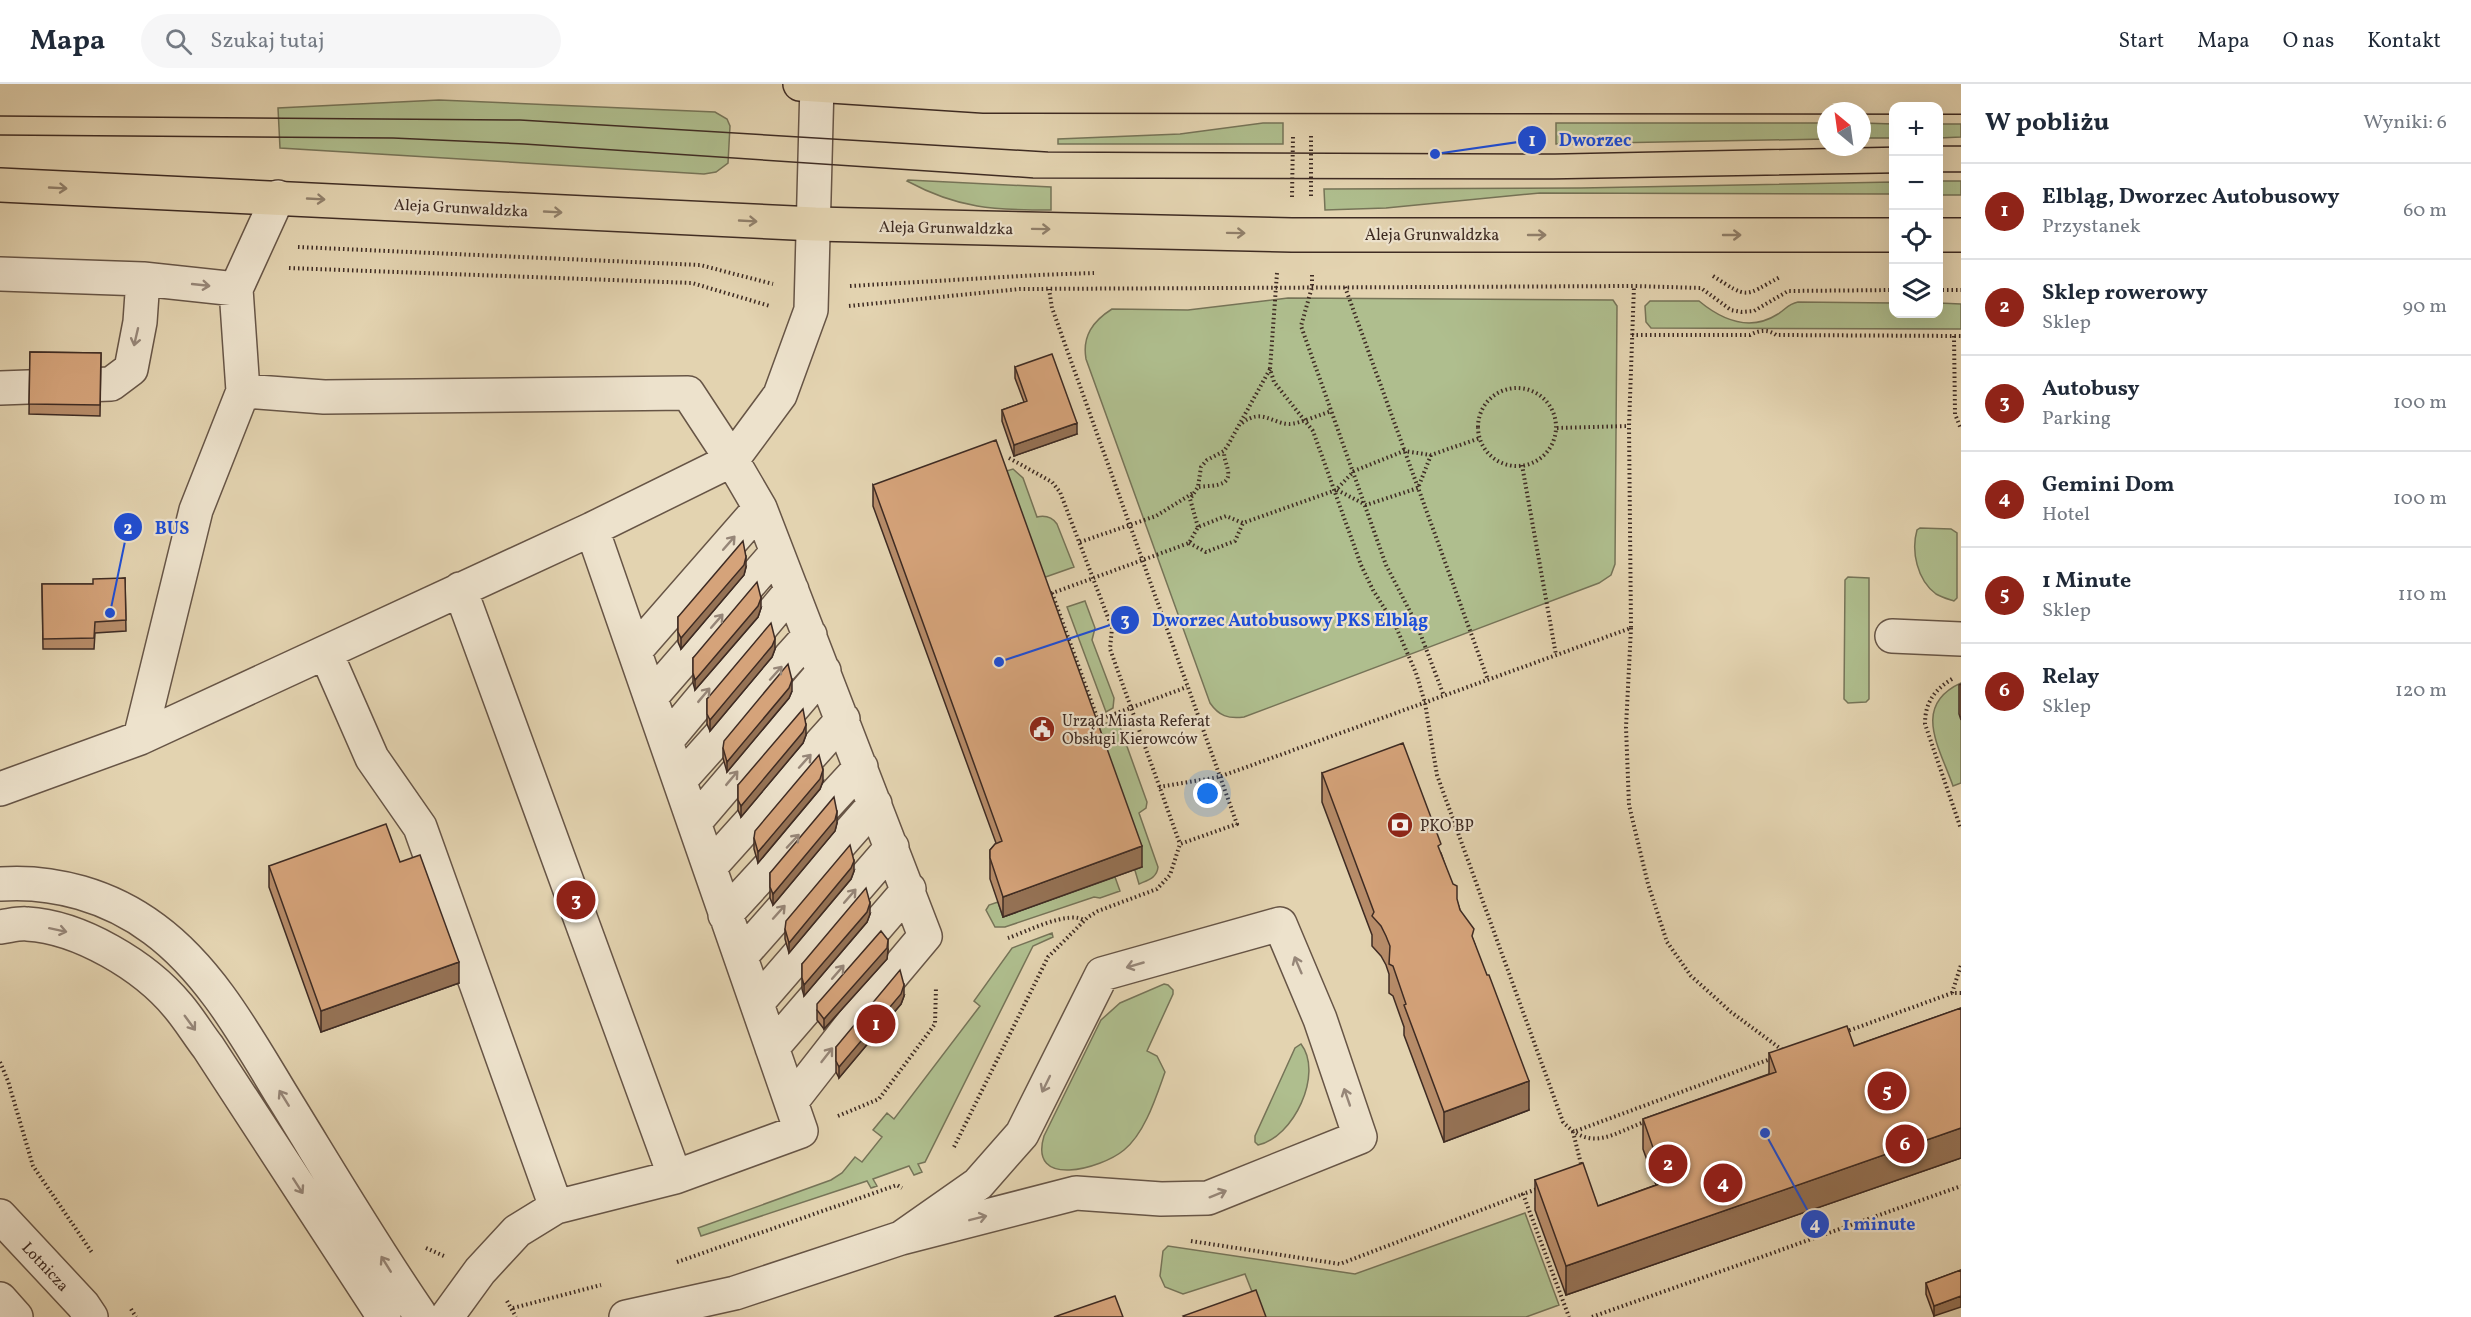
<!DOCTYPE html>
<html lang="pl">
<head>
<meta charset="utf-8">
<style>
  body { margin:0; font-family:Vollkorn,serif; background:#f6f6f7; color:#1f2937 }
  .controls { position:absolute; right:18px; top:18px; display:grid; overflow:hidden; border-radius:12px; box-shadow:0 6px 24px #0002 }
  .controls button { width:54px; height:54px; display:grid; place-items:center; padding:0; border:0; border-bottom:2px solid #e0e1e3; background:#fff; color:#1f2937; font:30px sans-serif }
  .compass { position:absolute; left:1817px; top:18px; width:54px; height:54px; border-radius:50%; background:#fff; box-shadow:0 6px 24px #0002; rotate:331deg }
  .you { position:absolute; left:1208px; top:710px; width:21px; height:21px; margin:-15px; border:4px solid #fff; border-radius:50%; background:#1a73e8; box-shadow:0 0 0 9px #1a73e833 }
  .badge { display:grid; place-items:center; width:39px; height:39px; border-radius:50%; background:#8f2418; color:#fff; font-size:20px; font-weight:700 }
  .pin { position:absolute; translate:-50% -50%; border:3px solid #fff; box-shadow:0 2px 6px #0006 }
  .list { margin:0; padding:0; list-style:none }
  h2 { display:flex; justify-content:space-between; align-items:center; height:78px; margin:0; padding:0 24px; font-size:26px }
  h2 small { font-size:20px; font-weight:400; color:#747a83 }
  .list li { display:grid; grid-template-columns:39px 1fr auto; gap:18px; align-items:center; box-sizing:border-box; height:96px; padding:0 24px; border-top:2px solid #e0e1e3 }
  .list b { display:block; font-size:22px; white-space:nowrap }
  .list p { margin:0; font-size:20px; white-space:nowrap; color:#747a83 }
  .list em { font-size:20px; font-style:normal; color:#747a83 }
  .icon { flex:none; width:33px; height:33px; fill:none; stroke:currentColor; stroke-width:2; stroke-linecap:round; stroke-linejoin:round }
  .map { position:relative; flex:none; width:1961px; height:1233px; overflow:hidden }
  header { display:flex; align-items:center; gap:36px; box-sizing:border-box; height:84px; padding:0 30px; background:#fff; border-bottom:2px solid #e0e1e3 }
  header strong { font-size:28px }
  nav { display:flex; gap:33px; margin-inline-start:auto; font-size:21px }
  .search { width:420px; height:54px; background:#f6f6f7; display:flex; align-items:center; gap:15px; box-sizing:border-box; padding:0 21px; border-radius:33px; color:#747a83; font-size:22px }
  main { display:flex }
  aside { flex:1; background:#fff }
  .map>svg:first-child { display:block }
  .green { fill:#afbe8e; stroke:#767458; stroke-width:1.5 }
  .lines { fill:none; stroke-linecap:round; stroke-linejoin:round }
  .minor-casing { stroke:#675546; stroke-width:36 }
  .major-casing { stroke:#3e2b23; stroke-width:36 }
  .path { stroke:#3e2b23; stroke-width:4; stroke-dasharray:1.5 3; stroke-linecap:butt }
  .minor { stroke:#ede2cc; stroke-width:33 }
  .major { stroke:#e3d3b0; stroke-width:33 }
  .tram { stroke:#3e2b23; stroke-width:1.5 }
  .wall { fill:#b78c69; stroke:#3e2b23; stroke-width:1.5 }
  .shaded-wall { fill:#957255; stroke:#3e2b23; stroke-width:1.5 }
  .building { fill:#d5a37a; stroke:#3e2b23; stroke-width:1.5 }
  .oneway { stroke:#907f6a }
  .oneway2 { stroke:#968678 }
  .labels { text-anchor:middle; stroke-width:4.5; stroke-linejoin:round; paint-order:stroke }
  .street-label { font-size:16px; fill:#3e2b23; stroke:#ede2cc }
  .poi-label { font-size:16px; fill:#3e2b23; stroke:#ede2cc; text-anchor:start }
  .leader { fill:none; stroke:#1d4ed8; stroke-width:2 }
  .callout-dot { fill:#1d4ed8; stroke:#ede2cc; stroke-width:2 }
  .mark-label { font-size:18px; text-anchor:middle; font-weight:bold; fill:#fff }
  .callout-label { font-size:18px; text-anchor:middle; font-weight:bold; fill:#1d4ed8; stroke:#ede2cc; stroke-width:4.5; stroke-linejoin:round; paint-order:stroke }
</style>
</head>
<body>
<header>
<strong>Mapa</strong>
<div class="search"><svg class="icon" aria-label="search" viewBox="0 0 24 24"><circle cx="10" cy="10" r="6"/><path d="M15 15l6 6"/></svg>Szukaj tutaj</div>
<nav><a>Start</a><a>Mapa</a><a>O nas</a><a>Kontakt</a></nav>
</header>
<main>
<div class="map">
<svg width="1961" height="1233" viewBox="0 0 1961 1233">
  <rect width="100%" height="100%" fill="#e3d3b0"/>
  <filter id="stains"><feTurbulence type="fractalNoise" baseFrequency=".00333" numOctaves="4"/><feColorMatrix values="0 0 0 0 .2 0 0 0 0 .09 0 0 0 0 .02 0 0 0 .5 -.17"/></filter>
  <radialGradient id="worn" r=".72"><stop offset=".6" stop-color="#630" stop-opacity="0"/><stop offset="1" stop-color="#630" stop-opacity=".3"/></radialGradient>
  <path class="green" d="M439 16 715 28 727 35 730 42 728 79 716 88 704 90 280 64 278 24Z
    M1263 39H1283V60H1058V55L1180 50Z
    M1556 39H1826V55L1556 60Z
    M1862 39 1893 40V54H1862Z
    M1938 40H1961V53L1939 54Z
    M908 96 1051 103V126C994 126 959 125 907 97Z
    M1938 97H1961V111H1939Z
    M1893 98V110L1540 109 1386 124 1325 126 1324 105 1581 104Z
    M1288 214 1613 216 1617 222 1615 480 1611 491 1599 499 1244 633C1228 635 1219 632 1210 619L1086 275C1082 252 1093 237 1112 225L1188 226Z
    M1650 217H1699C1722 236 1750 248 1778 230 1786 225 1788 220 1798 218L1893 219 1894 230H1938L1939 219 1961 220V245L1651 244 1646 238 1645 222Z
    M1013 385 1023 394 1037 433C1046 431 1052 433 1057 440L1074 483 1037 496 1000 389Z
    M1920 444 1951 445 1957 449V514L1954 517C1948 515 1941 513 1936 510 1917 496 1911 467 1917 446Z
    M1848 493 1869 494V615L1866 618 1848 619 1844 615 1845 496Z
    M1085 517 1095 544 1092 556 1114 614 1113 624 1106 628 1067 523Z
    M1961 599V699L1953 702C1940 664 1911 622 1961 599Z
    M1112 637H1115L1120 643 1147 718 1146 724 1139 729 1158 783C1157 794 1148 796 1139 800L1093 644Z
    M1115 793 1120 807 1100 814 1094 813 1005 843H995L986 826 989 821 998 818 1003 833Z
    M1052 849 1053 853 1033 862 925 1078 918 1080 922 1088 914 1091 909 1082 873 1095 877 1102 871 1104 867 1097 701 1152 698 1144 831 1096 842 1089 855 1073 862 1078 882 1053 873 1046 887 1029 894 1035 980 922 974 917 1012 864Z
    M1164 900 1168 901 1173 906V910L1147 967 1157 972 1165 988C1156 1013 1145 1049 1124 1066 1101 1085 1028 1105 1044 1052L1101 936 1120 919Z
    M1301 960C1324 990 1293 1054 1258 1061L1255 1058V1052L1295 964Z
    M1525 1129 1559 1221 1526 1233H1262L1245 1190 1183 1210 1165 1203 1160 1192 1163 1167 1168 1162 1355 1190Z"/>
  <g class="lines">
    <g class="minor-casing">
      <path id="minor" d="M0 190 143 195 236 205 278 113
        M0 304 111 300 131 285 140 238 143 195
        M243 307 324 313 688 309 732 376 760 424 925 852 862 927 791 1018
        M460 505 675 1093
        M1892 552 1961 555
        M635 567 760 424
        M326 569 372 674 420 743 556 1123
        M651 613 777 468
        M140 654 592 445 732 376 780 311 811 226 817 0
        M667 656 792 506
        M681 695 810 551
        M0 705 140 654 196 426 243 307 236 205
        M694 739 824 587
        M710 783 843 635
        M0 800C54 796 110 812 154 845 211 887 247 954 283 1013 328 1086 371 1159 419 1229
        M725 831 861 683
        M0 843C9 842 19 839 27 840 80 843 145 882 178 922 189 935 198 950 208 963L384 1233
        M741 872 875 720
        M757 919 892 763
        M772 964 909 805
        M0 1132 83 1221 91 1233
        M0 1215 16 1233
        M448 1231 480 1187 517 1147 556 1123 675 1093 801 1047 592 445
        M626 1233 735 1209 901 1154 1076 1109 1161 1115 1208 1114 1360 1053 1320 935 1280 840 1102 890 1022 1050 978 1100 901 1154"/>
    </g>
    <g class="major-casing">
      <path id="major" d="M800 0 984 12 1961 13
        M0 101 815 140 1292 151H1894
        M1938 151H1961"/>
    </g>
    <path class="path" d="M1311 112V50
      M1292 113 1293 52
      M298 163 700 181 773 200
      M289 184 692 199 770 222
      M1277 189 1270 285 1274 298 1313 347 1361 481 1373 506 1396 543 1416 589 1425 619 1437 691 1563 1038C1592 1069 1613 1049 1647 1037
      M1312 191V203L1301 242 1386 481 1417 541 1444 612
      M1713 192C1749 215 1743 213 1780 193
      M850 202 1038 191 1094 189
      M1345 203 1488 596
      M1938 206H1961
      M849 222 1020 205 1634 202 1701 204 1731 226 1742 228 1754 227 1788 207 1894 206
      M1632 251H1750C1759 246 1768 245 1776 251L1961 252
      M1954 252 1955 330 1961 345
      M1478 343a39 39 0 1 1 78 0a39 39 0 1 1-78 0Z
      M1242 339C1262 324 1271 339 1289 340 1299 340 1321 330 1332 327
      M1557 344 1629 342
      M1009 374 1052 398 1060 408 1112 544 1110 565 1180 760
      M1522 381 1556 571
      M1199 403C1209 401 1231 404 1228 387 1227 380 1224 375 1224 368
      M1337 406 1366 421 1418 404 1431 371
      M1198 443 1190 415 1198 403 1201 383 1207 376 1224 367 1228 361 1270 285
      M1080 458 1156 432 1193 409
      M1189 459 1206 468 1235 457 1243 439
      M1052 509 1098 636 1187 603
      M1047 511 1189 459 1198 443 1226 432 1243 439 1336 406 1354 387 1404 367 1431 371 1480 354
      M1631 544 1626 643 1629 721 1648 800 1667 858 1691 892 1731 928 1785 968
      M1952 595C1934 606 1925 619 1925 640L1961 745
      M1159 703 1219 693 1631 544 1629 342 1634 202
      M1008 854C1026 848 1070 825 1085 837
      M1952 909 1961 881
      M1845 948 1952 909H1961
      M0 978 8 997 33 1082 93 1170
      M838 1032 879 1015 935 940 936 903
      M954 1063 1048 873 1088 833 1098 827 1157 805 1170 791 1180 760 1237 740 1052 224 1049 205
      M1582 1084 1573 1048 1773 974
      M1540 1104 1523 1110 1569 1233
      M1191 1157 1340 1180 1523 1110
      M426 1164 444 1172
      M677 1178 897 1101 902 1104
      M507 1217 516 1233
      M513 1224 601 1201
      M131 1225 136 1233
      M1592 1233 1961 1102"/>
    <use href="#minor" class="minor"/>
    <use href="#major" class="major"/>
    <path class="tram" d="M0 32 520 36 1048 68 1555 70 1894 63
      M0 51 393 54 524 60 1033 94 1553 95 1894 89
      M1938 62H1961
      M1938 88H1961"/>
  </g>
  <path class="wall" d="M30 268 101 269 100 332 29 330Z
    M1015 283 1077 350 1014 372 1002 337V326L1024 318 1015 294Z
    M873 401 1142 783 1003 833 990 795V766L996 759 873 422Z
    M746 483 744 491 681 565 678 558V533Z
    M125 494 126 547 95 549 94 565H43L42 500H93Z
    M761 524 758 533 695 606 693 599V574Z
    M775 565 772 573 710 647 707 640V615Z
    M1961 600V636L1959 630V601Z
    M792 607 789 614 727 688 723 674V664Z
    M806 651 803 659 741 733 738 726V701Z
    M1322 689 1441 769 1460 826 1474 858 1529 1026 1444 1058 1404 951V943L1393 912 1389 909V890L1386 881 1381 872 1372 862V851L1322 718Z
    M823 697 820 705 758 779 754 765V754Z
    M837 739 835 747 773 821 770 814V789Z
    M400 778 459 899 321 948 269 803V782Z
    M854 787 851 795 789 869 785 855V845Z
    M870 830 867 838 804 912 802 905V880Z
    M888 866 887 875 824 945 817 936V926Z
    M904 912 901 920 839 994 836 988V963Z
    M1961 924V1074L1566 1211 1535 1126V1096L1598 1122 1656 1101 1643 1065V1035L1769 990V969L1854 962Z
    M1961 1186 1934 1232 1926 1210V1199Z"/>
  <path class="shaded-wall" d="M1077 339V350L1014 372V361Z
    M746 473V483L744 491 681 565V554Z
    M761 514V524L758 533 695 606V596Z
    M775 555V565L772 573 710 647V636Z
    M792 596V607L789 614 727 688V678Z
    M806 641V651L803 659 741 733V722Z
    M823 686V697L820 705 758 779V768Z
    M837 728V739L835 747 773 821V810Z
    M1142 762V783L1003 833V813Z
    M854 777V787L851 795 789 869V859Z
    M870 819V830L867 838 804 912V901Z
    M888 856V866L887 875 824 945V935Z
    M459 878V899L321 948V927Z
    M904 901V912L901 920 839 994V983Z
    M1529 997V1026L1444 1058V1028Z
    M1961 1044V1074L1566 1211V1182Z
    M1961 1212V1223L1934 1232V1222Z"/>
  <path class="building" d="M30 268 101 269 100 321 29 320Z
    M1052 270 1077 339 1014 361 1002 326 1027 317 1015 283Z
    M996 356 1142 762 1003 813 990 774V766L995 760 1002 757 873 401Z
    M743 457 746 473 744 481 681 554 678 548V533Z
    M125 494 126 536 95 538 94 554 43 555 42 500H93V495Z
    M757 498 761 514 758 522 695 596 693 589V574Z
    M771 539 775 555 772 562 710 636 707 630V615Z
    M788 580 792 596 789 604 727 678 723 664 724 657Z
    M803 625 806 641 803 648 741 722 738 716V701Z
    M1403 659 1441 760 1438 762 1453 800 1457 802V815L1460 826 1474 845 1472 852 1487 891H1489L1529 997 1444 1028 1404 921 1406 920 1393 882 1389 880 1390 862 1386 852 1381 842 1372 832 1374 828 1322 689Z
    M819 671 823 686 820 695 758 768 754 754 755 747Z
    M834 713 837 728 835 736 773 810 770 803V789Z
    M386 740 400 778 420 771 459 878 321 927 269 782Z
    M850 761 854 777 851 784 789 859 785 845 786 837Z
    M866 804 870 819 867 828 804 901 802 894V880Z
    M881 847 888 856 887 864 824 935 817 926V920Z
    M900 886 904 901 901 910 839 983 836 977V963Z
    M1961 924V1044L1566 1182 1535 1096 1583 1079 1598 1122 1665 1098 1643 1035 1776 988 1769 969 1847 942 1854 962Z
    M1961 1186V1212L1934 1222 1926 1199Z
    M1256 1206 1266 1233H1184L1183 1232Z
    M1115 1212 1123 1233H1054Z"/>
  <defs><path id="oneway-shaft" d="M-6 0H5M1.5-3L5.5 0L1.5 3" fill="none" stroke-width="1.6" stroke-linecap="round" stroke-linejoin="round" transform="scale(1.5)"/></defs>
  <g class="oneway">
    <use href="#oneway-shaft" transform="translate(58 104) rotate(3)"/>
    <use href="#oneway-shaft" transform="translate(316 115) rotate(3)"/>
    <use href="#oneway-shaft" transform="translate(553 128) rotate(3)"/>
    <use href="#oneway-shaft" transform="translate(748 137) rotate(3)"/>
    <use href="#oneway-shaft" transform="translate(1041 145) rotate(1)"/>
    <use href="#oneway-shaft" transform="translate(1236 149) rotate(1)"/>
    <use href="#oneway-shaft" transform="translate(1537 151)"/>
    <use href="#oneway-shaft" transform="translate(1732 151)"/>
  </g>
  <g class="oneway2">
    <use href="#oneway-shaft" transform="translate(201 201) rotate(6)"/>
    <use href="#oneway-shaft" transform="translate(136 253) rotate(103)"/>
    <use href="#oneway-shaft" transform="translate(729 459) rotate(-49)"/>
    <use href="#oneway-shaft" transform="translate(717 537) rotate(-49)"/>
    <use href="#oneway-shaft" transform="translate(776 589) rotate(-48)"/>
    <use href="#oneway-shaft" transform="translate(704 611) rotate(-50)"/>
    <use href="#oneway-shaft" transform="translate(805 677) rotate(-48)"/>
    <use href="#oneway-shaft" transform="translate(732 694) rotate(-50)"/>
    <use href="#oneway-shaft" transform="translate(793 757) rotate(-47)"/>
    <use href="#oneway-shaft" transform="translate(850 812) rotate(-49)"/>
    <use href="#oneway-shaft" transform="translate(779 828) rotate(-48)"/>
    <use href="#oneway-shaft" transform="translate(58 846) rotate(12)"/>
    <use href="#oneway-shaft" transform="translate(1135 881) rotate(164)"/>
    <use href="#oneway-shaft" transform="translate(1298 881) rotate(-113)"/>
    <use href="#oneway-shaft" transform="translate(838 888) rotate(-49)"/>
    <use href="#oneway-shaft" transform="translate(190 939) rotate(54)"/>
    <use href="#oneway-shaft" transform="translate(827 971) rotate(-52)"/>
    <use href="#oneway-shaft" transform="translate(1046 1000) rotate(116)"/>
    <use href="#oneway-shaft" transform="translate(1347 1013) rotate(-109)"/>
    <use href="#oneway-shaft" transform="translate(284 1014) rotate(-122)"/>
    <use href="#oneway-shaft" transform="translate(298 1102) rotate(57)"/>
    <use href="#oneway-shaft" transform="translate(1218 1110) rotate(-22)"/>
    <use href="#oneway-shaft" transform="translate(978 1134) rotate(-14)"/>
    <use href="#oneway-shaft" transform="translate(386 1180) rotate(-122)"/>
  </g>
  <defs>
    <g id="civic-disc" transform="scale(1.35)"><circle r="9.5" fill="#8f2418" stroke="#ede2cc"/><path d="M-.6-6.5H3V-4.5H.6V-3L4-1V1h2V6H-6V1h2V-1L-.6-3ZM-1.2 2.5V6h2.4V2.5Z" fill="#fff"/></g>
    <g id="bank-disc" transform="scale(1.35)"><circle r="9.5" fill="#8f2418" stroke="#ede2cc"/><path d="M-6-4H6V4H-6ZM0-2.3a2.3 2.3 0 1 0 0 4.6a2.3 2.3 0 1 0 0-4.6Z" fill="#fff"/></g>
  </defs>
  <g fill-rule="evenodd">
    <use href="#civic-disc" x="1042" y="645"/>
    <use href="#bank-disc" x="1400" y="741"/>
  </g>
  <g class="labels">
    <g class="street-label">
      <text transform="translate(461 123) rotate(3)" y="6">Aleja Grunwaldzka</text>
      <text transform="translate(946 143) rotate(1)" y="6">Aleja Grunwaldzka</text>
      <text x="1432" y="156">Aleja Grunwaldzka</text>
      <text transform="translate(46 1182) rotate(47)" y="6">Lotnicza</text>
    </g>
    <g class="poi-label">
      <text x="1062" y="642">Urząd Miasta Referat<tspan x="1062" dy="18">Obsługi Kierowców</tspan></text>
      <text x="1420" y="747">PKO BP</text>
    </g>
  </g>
  <path class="leader" d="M1435 70L1532 56M110 529L128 443M999 578L1125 536M1765 1049L1815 1140"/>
  <g class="callout-dot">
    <circle cx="1435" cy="70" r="6"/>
    <circle cx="110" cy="529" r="6"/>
    <circle cx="999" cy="578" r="6"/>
    <circle cx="1765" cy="1049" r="6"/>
    <circle cx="1532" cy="56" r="15"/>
    <circle cx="128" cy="443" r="15"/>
    <circle cx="1125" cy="536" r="15"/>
    <circle cx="1815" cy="1140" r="15"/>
  </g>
  <g class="mark-label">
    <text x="1532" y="62">1</text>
    <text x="128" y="450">2</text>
    <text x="1125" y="542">3</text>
    <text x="1815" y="1146">4</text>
  </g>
  <g class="callout-label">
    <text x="1595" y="62">Dworzec</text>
    <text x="172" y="450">BUS</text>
    <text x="1290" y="542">Dworzec Autobusowy PKS Elbląg</text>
    <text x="1879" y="1146">1 minute</text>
  </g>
  <rect width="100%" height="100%" filter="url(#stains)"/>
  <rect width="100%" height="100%" fill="url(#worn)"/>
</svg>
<div class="controls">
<button>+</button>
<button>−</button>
<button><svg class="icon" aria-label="locate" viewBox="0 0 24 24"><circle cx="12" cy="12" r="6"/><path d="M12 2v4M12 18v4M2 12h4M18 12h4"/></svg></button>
<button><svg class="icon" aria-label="layers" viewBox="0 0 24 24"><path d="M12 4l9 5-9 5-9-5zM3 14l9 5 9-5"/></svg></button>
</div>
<svg class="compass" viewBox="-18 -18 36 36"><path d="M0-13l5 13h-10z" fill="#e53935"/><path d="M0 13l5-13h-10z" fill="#747a83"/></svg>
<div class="you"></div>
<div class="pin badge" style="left:876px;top:940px">1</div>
<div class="pin badge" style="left:1668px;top:1080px">2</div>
<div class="pin badge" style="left:576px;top:816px">3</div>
<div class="pin badge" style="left:1723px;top:1099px">4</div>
<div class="pin badge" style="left:1887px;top:1007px">5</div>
<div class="pin badge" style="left:1905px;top:1060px">6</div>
</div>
<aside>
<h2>W pobliżu<small>Wyniki: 6</small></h2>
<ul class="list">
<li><span class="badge">1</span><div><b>Elbląg, Dworzec Autobusowy</b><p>Przystanek</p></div><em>60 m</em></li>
<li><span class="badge">2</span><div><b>Sklep rowerowy</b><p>Sklep</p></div><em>90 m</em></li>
<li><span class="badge">3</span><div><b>Autobusy</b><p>Parking</p></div><em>100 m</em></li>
<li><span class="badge">4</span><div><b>Gemini Dom</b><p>Hotel</p></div><em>100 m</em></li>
<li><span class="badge">5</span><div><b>1 Minute</b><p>Sklep</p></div><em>110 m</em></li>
<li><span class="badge">6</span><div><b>Relay</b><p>Sklep</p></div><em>120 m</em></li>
</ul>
</aside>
</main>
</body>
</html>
